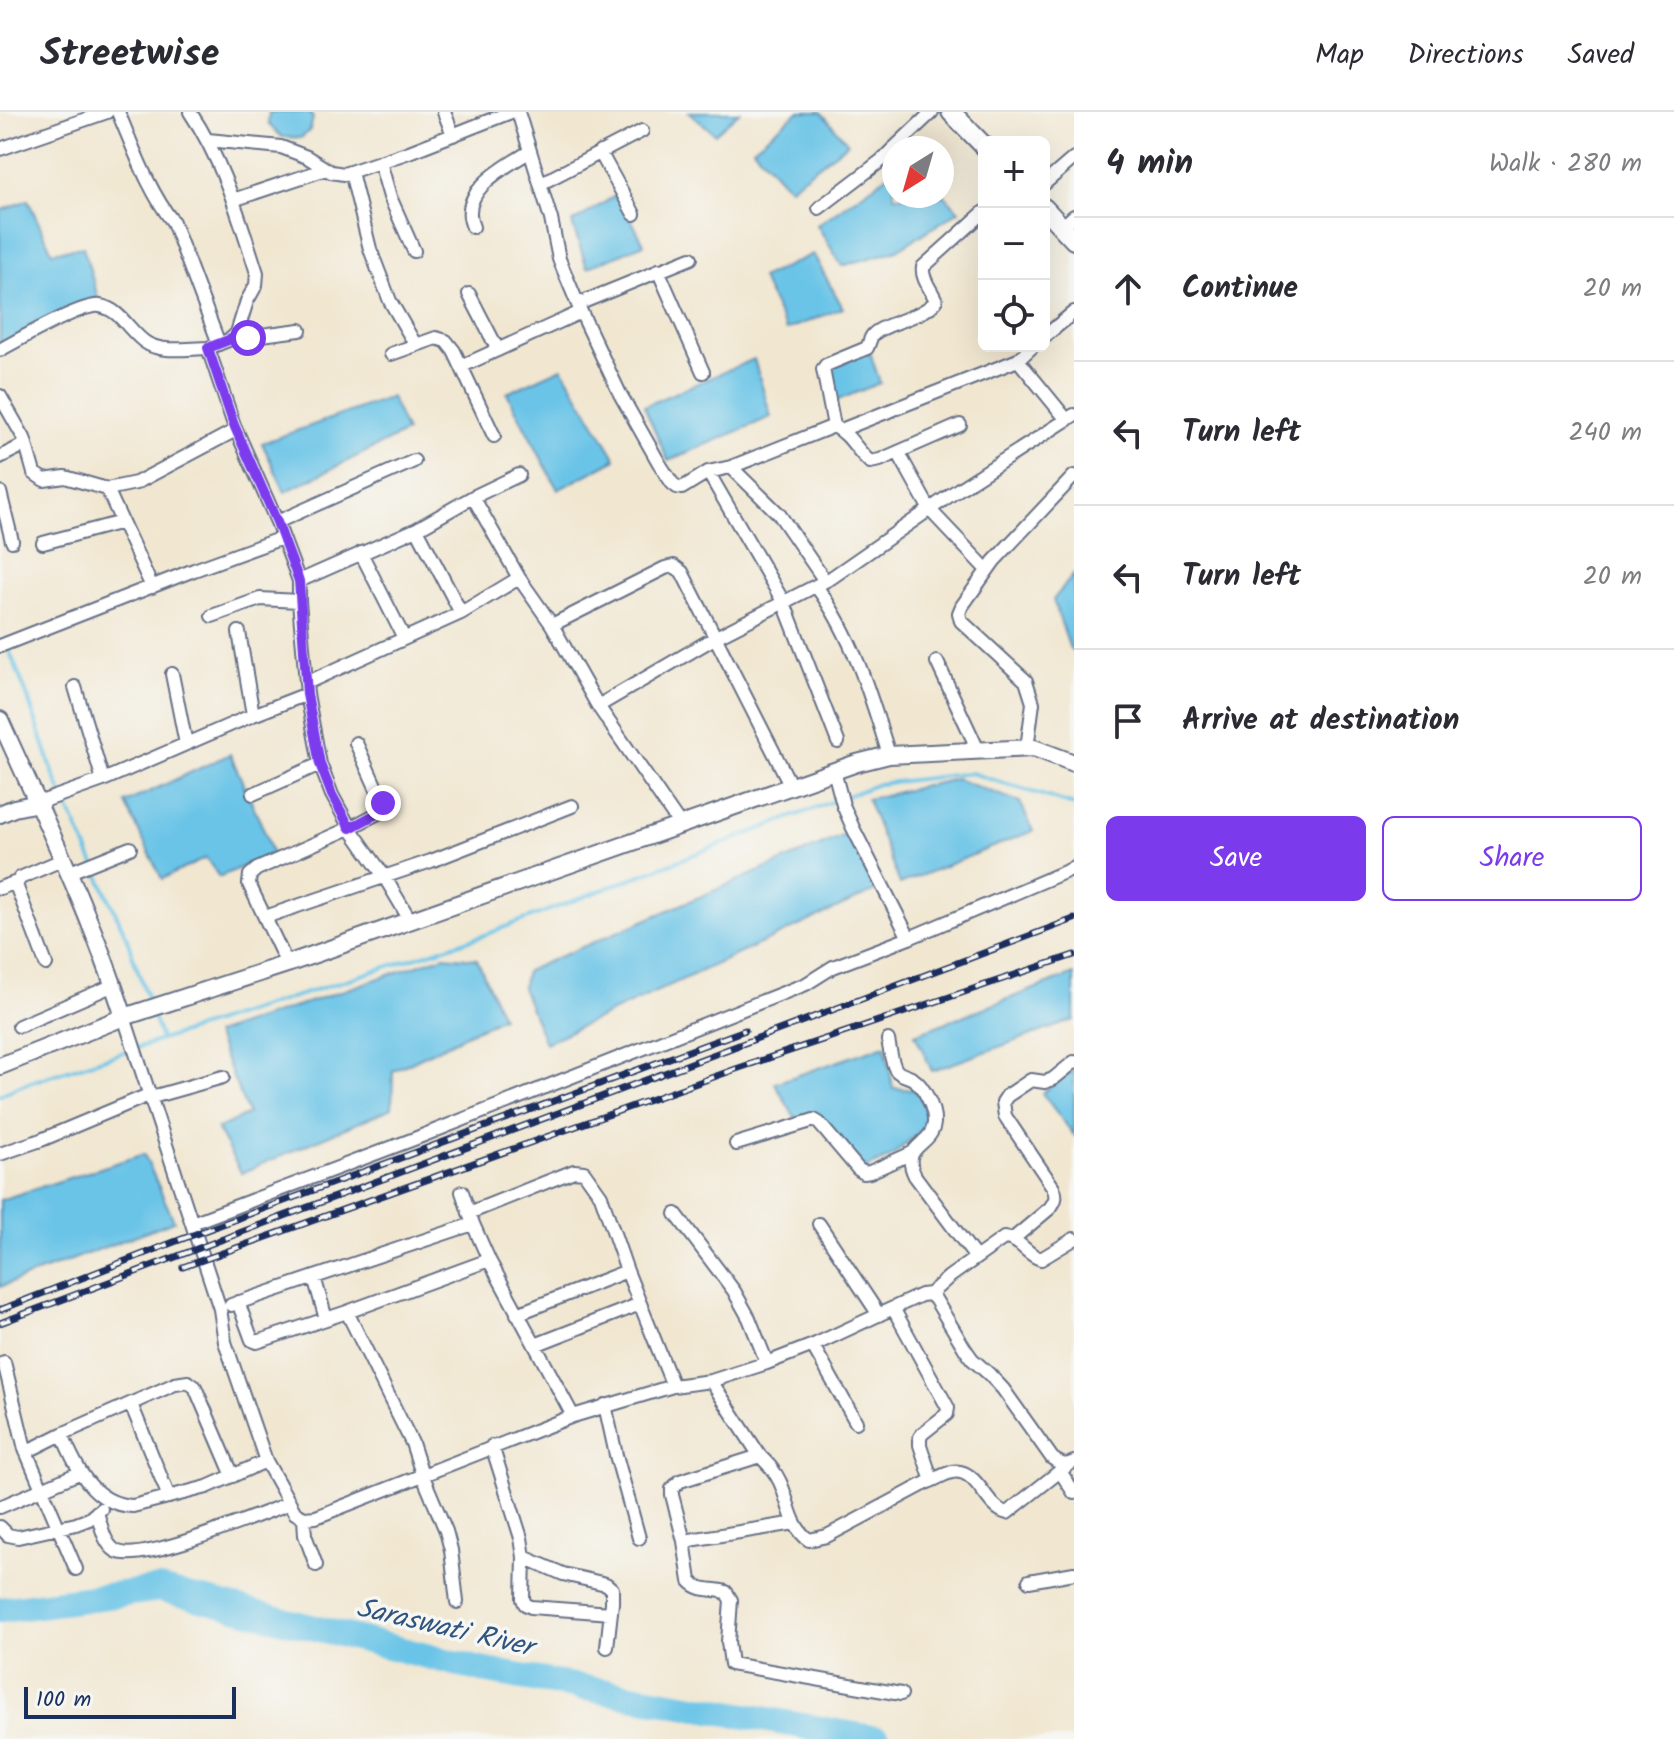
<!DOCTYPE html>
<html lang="en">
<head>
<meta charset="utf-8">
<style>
  body { margin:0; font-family:Kalam,sans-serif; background:#f7f7f7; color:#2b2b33 }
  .controls { position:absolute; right:24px; top:24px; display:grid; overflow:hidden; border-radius:12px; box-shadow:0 8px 32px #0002 }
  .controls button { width:72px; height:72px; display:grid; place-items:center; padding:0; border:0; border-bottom:2px solid #e1e1e2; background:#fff; color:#2b2b33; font:40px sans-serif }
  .compass { position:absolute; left:882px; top:24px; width:72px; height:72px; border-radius:50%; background:#fff; box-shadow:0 8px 32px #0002; rotate:217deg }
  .scale { position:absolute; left:24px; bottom:20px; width:212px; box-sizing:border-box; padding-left:8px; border:4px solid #1b2f5e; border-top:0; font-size:22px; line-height:28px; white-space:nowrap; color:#1b2f5e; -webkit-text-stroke:6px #f6f6f2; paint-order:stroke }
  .stop { position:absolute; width:24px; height:24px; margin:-18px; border:6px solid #7c3aed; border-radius:50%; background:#fff }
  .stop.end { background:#7c3aed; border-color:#fff; box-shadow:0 2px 8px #0008 }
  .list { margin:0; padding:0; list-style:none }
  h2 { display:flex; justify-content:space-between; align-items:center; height:104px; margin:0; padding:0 32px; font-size:34px }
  h2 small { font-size:26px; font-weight:400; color:#7c7c81 }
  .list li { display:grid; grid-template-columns:52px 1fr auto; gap:24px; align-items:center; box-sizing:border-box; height:144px; padding:0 32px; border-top:2px solid #e1e1e2 }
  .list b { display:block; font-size:30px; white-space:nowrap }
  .list em { font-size:26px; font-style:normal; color:#7c7c81 }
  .actions { display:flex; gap:16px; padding:24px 32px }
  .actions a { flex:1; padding:18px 0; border:2px solid #7c3aed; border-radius:12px; text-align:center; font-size:28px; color:#7c3aed }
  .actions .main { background:#7c3aed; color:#fff }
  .icon { flex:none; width:44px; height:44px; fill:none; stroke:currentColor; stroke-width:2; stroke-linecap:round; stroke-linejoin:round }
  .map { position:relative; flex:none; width:1074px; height:1627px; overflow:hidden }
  header { display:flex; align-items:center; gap:48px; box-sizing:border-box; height:112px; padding:0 40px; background:#fff; border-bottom:2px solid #e1e1e2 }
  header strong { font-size:38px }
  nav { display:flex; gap:44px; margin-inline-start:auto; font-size:28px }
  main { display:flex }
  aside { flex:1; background:#fff }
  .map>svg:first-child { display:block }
  .water { fill:#6ac4e7; stroke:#427aa2; stroke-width:2 }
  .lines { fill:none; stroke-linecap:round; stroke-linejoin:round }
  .stream { stroke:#6ac4e7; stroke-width:4 }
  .river { stroke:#6ac4e7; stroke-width:26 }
  .minor-casing { stroke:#666f86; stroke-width:16 }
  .tertiary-casing { stroke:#666f86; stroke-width:20 }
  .secondary-casing { stroke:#666f86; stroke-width:22 }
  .minor { stroke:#fff; stroke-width:12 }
  .tertiary { stroke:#fff; stroke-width:16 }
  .secondary { stroke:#fff; stroke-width:18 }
  .rail-casing { stroke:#1b2f5e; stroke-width:7 }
  .rail { stroke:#f6f6f2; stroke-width:4; stroke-dasharray:12; stroke-linecap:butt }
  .route { stroke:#7c3aed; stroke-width:10 }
  .labels { text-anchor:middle; stroke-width:7; stroke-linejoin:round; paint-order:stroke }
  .water-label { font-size:28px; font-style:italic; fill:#2f5480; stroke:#f6f6f2 }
</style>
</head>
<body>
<header>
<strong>Streetwise</strong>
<nav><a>Map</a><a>Directions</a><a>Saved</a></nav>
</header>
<main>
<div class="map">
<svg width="1074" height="1627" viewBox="0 0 1074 1627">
  <rect width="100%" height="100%" fill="#f6f6f2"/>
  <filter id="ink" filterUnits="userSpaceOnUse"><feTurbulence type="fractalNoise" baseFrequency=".0125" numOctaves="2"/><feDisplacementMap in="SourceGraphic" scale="16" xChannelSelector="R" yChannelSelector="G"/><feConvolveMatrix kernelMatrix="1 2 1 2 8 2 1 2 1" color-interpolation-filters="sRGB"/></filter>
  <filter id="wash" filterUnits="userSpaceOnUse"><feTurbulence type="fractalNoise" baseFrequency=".006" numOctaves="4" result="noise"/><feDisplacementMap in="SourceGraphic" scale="32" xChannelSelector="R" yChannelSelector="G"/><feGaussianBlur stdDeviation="1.8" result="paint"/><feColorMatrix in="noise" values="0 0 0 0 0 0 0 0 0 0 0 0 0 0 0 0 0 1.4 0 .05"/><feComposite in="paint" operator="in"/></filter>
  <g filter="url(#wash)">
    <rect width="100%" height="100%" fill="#f1e7d1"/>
    <path class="water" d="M269 0H309L313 6 310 18 301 26 282 25 268 12Z
      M689 0H740L715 22Z
      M798 0H821L848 31 789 76 753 36Z
      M894 59V84H942V80L959 99 897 138 842 154 817 113Z
      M618 82 644 132 587 156 572 111Z
      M28 88 52 140 83 135 98 185 0 232V99Z
      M813 142 843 196 786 218 761 166Z
      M870 240 880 271 836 289 828 256Z
      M754 247 771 305 668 349 644 294Z
      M562 256 616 347 558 378 507 281Z
      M391 285 406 320 285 380 262 331Z
      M1074 462V541L1070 537 1053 488Z
      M230 642 264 718 272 742 219 765 206 746 162 767 125 691Z
      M956 667 1020 690 1033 719 900 772 867 687Z
      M849 721 877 778 545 931 522 876 526 859Z
      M444 844 477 847 502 905 393 959 392 996 241 1061 217 1017 248 1002 215 922Z
      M1074 862V908L932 959 915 922Z
      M885 933 893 976 918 978 930 1010 892 1044 865 1057 818 1001 795 1006 775 971Z
      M1074 958V1023L1042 981Z
      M144 1042 174 1109 0 1175V1088Z"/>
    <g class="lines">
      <path class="stream" d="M9 538 27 583 55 666 126 824 149 891
        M151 899 161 927
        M0 983 22 973 482 824 878 672 971 661 1074 693"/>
      <path class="river" d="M0 1498 160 1477 482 1558 878 1627"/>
    </g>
  </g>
  <g filter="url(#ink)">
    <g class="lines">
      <g class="minor-casing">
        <path id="minor" d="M118 0C134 37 148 78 173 110L219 232
          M190 0C223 49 239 105 257 161L256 173 247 189 237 221 231 227 208 236 234 313 277 410
          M444 0 453 23
          M518 0 551 107 559 147 581 200 620 282 659 351 672 371 677 375 682 376 708 360 731 355 779 402 825 469
          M208 28 281 35 307 45 331 60 344 62 409 40 511 0
          M894 36 932 0
          M0 37 107 0
          M600 40 634 102
          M380 50 390 85 414 139
          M351 60 370 137 390 189 415 232
          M540 72 642 19
          M1044 72 1074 46
          M233 88 326 57
          M819 96 882 48 894 36
          M473 115C457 80 504 55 529 40
          M1062 115 1074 104
          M658 158 703 260
          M469 182 498 238
          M578 192 691 146
          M1044 225 1074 200
          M231 227 300 218
          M0 238C18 228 83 191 100 194 121 197 131 223 148 232 164 241 190 236 208 236
          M391 242 436 226 446 229 454 239 494 324
          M1018 248 1033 234
          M462 254 581 200
          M0 284 24 326 34 361 44 368 65 365 107 377 136 371 236 318
          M834 314 823 257 826 253 867 236C869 232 870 227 872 224 881 211 922 207 936 189 932 178 921 167 923 155L984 100
          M841 318 1018 248 1067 308
          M898 340 930 398 987 458
          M0 345 26 332
          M731 355 834 314C852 324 855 337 870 350L880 348 960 313
          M708 360 784 491 838 630
          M107 377 152 475
          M0 380 12 429
          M473 385 519 466 552 513 598 594 680 713
          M417 417 461 501
          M43 431 122 410
          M361 441 404 526
          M299 469 417 417 473 385 519 363
          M816 474C853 524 871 584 889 643
          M212 504 260 487 299 489
          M552 513 665 456 674 454 682 460 791 674
          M239 520 253 603
          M0 534 194 458 282 426
          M937 550 978 638
          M172 562 186 632
          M306 571 461 501 519 466
          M75 575 103 668
          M598 594 716 525 831 466 959 377 1074 303
          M1027 636 1033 591 1026 569 961 509 959 501 962 494 994 449 1074 364
          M834 659 843 693 853 716 909 826
          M253 682 320 652
          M38 691 103 668 253 603 307 582
          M70 760 130 736
          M0 776 17 770
          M265 805 431 749 572 694
          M410 808 384 764 350 716 332 683 320 652 307 582 299 489V469L277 410 414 349
          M46 852 16 773 20 766 64 747
          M287 852 249 772 250 763 257 757 350 716 384 698 383 691 356 631
          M124 905 220 1197 225 1230 266 1349 295 1401 304 1406 316 1405 573 1304 673 1274 711 1269 767 1251 816 1232 921 1183 930 1182 935 1187 965 1237 972 1247 989 1262 1003 1277 1052 1346C1060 1352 1065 1355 1074 1350
          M19 914 114 873
          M888 928C890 937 891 950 896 958 901 964 907 963 913 967 924 974 935 997 934 1011 932 1035 899 1032 915 1064L976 1146
          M152 985 223 965
          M736 1032 814 1008 819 1011 858 1057 864 1061 870 1060 912 1041
          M0 1042 41 1028 151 982
          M462 1080 473 1112 489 1148
          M469 1101 574 1059 584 1060 601 1084 627 1159 517 1202
          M676 1102 734 1179 749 1206 767 1251
          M192 1111 414 1027 806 872 833 855 909 826 1074 756
          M819 1112 879 1203
          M1013 1127 1050 1096C1056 1088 1057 1084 1053 1075L1005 1004 1003 990 1007 984 1031 968 1045 970 1053 967 1074 950
          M627 1159 673 1274
          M314 1165 326 1207
          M930 1182 949 1165 1004 1126C1021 1127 1026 1143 1041 1147L1074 1127
          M238 1190 252 1228 257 1230 347 1200 489 1148 573 1304
          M231 1193 473 1112
          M347 1200 412 1331 422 1362 446 1419 451 1438 457 1490
          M535 1233 640 1192
          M813 1234 856 1310
          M4 1250 25 1337 76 1457
          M711 1269 760 1344
          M131 1292 169 1385
          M605 1293 616 1343 639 1426
          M62 1322C75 1354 93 1393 133 1394L207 1375 266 1349
          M492 1334 521 1426 524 1445 523 1487 525 1492 531 1495 611 1501
          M26 1340 62 1322 175 1272 188 1270 195 1275 233 1364
          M1060 1359 1074 1381
          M928 1370C936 1367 944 1362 952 1360 978 1355 985 1396 1007 1401L1069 1352
          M0 1395 79 1361
          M97 1400C101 1413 104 1432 116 1439 141 1453 260 1402 290 1391
          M304 1406 305 1423 316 1453
          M795 1411 684 1429 690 1469C700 1480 712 1476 726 1480L731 1488 728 1530 731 1552 901 1582
          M0 1415 8 1423 18 1425 76 1412 89 1407 101 1397
          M684 1429 672 1383V1377L680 1369 760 1344C768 1352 775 1359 780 1370 789 1389 790 1415 809 1428L827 1424 928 1370 931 1366 920 1333V1325L923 1321 947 1302 948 1296 893 1196
          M524 1445 563 1462 606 1472 612 1477V1491L607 1535
          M1029 1469 1074 1461"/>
      </g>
      <g class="tertiary-casing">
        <path id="tertiary" d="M0 608C44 706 91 802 124 905
          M0 702 14 696 38 691
          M0 954 124 905 287 852 857 651 889 643 1034 636 1074 651"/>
      </g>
      <g class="secondary-casing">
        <path id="secondary" d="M951 0 984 34
          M1044 96 1074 128"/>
      </g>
      <use href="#minor" class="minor"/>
      <use href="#tertiary" class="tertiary"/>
      <use href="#secondary" class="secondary"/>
      <g class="rail-casing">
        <path id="rail" d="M183 1155 736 957 1074 843
          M0 1198 174 1130 745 918
          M0 1211 1074 807"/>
      </g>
      <use href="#rail" class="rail"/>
    </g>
  </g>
  <g class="lines" filter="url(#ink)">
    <path class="route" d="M248 226 231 227 208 236 234 313 277 410 299 469 307 582 320 652 332 683 350 716 384 698 383 691"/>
  </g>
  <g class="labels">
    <g class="water-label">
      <text transform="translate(445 1514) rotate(13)" y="10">Saraswati River</text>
    </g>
  </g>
</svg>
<div class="controls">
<button>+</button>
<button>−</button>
<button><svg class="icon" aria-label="locate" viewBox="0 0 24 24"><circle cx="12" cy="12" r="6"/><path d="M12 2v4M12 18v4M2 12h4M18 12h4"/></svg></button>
</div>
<svg class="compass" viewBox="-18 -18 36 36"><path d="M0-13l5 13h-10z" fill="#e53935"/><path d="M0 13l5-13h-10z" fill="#7c7c81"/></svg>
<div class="scale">100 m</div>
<div class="stop" style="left:248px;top:226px"></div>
<div class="stop end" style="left:383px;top:691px"></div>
</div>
<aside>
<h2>4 min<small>Walk · 280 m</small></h2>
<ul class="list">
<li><svg class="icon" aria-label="ahead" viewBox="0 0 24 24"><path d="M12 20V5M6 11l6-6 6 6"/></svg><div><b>Continue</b></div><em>20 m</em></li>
<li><svg class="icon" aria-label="left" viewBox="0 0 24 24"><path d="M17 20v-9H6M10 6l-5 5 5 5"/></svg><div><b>Turn left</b></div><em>240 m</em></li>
<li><svg class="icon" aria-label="left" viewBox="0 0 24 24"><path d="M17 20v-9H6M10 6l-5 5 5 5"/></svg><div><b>Turn left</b></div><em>20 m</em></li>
<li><svg class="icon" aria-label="arrive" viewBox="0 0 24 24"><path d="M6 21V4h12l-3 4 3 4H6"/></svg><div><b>Arrive at destination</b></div></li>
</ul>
<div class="actions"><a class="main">Save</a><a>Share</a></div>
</aside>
</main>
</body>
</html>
